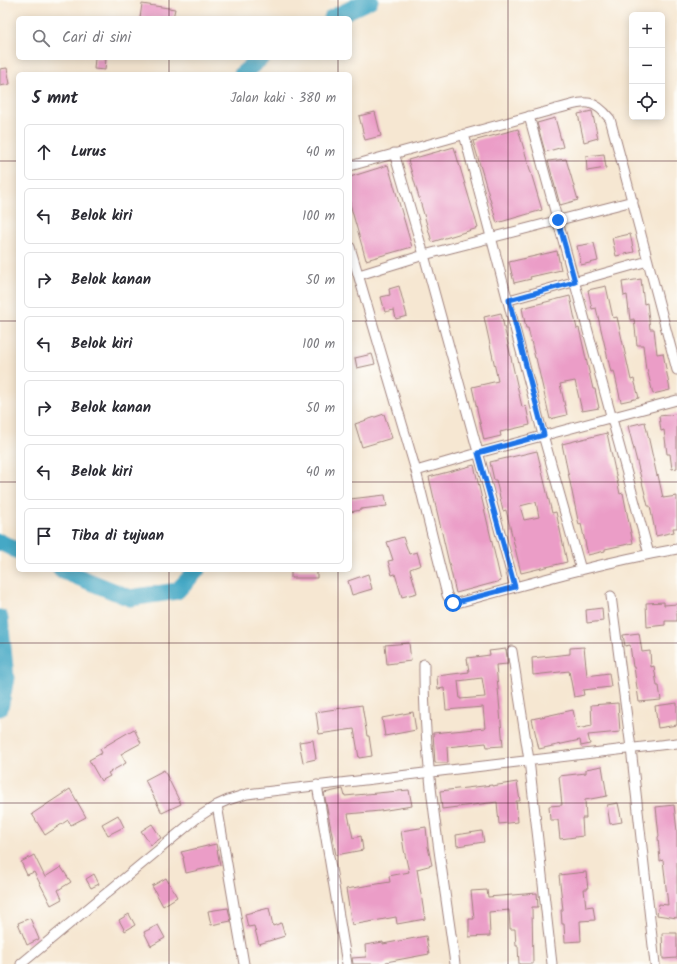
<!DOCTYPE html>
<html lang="id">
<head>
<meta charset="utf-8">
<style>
  body { margin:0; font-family:Kalam,sans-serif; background:#f7f7f7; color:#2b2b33 }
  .controls { position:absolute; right:12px; top:12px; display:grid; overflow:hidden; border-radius:6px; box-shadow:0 2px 10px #0003 }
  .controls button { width:36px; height:36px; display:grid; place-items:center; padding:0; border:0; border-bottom:1px solid #e1e1e2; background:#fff; color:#2b2b33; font:20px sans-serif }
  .stop { position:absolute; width:12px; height:12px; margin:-9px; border:3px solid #1a73e8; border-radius:50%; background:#fff }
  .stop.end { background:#1a73e8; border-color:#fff; box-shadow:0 1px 4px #0008 }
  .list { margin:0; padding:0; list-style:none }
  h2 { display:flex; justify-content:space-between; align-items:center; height:52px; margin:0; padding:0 16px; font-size:17px }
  h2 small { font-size:13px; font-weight:400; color:#7c7c81 }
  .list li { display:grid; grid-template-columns:26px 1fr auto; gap:12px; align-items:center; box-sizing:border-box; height:56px; margin:0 8px 8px; padding:0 8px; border:1px solid #e1e1e2; border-radius:6px }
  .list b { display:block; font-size:15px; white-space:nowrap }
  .list em { font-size:13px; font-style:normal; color:#7c7c81 }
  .icon { flex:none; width:22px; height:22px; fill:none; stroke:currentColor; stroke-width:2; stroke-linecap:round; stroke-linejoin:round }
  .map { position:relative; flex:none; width:677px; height:964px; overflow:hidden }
  .search { position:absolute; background:#fff; box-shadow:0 2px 10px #0003; left:16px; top:16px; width:336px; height:44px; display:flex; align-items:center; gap:10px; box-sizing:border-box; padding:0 14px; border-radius:6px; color:#7c7c81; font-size:15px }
  .panel { position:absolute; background:#fff; box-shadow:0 2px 10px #0003; left:16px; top:72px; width:336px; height:500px; border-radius:6px }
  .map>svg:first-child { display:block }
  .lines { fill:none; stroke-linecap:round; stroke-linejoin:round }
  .river { stroke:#45a8c5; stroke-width:17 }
  .building { fill:#eb9dc7; fill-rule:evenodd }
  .street-casing { stroke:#a0837e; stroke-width:11 }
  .street { stroke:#fff; stroke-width:9 }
  .route { stroke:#1a73e8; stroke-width:5 }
  .grid { fill:none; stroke:#4a1f2b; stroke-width:1; stroke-opacity:0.55 }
</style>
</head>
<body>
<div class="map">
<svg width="677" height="964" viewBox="0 0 677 964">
  <rect width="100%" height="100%" fill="#fdfcf7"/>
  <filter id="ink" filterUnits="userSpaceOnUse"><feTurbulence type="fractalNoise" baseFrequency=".025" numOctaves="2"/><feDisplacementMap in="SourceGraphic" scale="8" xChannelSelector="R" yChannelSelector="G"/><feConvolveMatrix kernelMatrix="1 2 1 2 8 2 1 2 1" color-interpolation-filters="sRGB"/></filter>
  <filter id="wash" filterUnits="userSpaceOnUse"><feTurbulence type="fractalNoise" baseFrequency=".012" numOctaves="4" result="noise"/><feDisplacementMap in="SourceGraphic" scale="16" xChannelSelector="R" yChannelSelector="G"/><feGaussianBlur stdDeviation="0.9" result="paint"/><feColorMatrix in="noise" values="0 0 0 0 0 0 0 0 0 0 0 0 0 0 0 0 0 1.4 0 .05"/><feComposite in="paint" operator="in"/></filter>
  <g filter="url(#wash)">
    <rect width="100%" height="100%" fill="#f6e7d2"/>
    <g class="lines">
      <path class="river" d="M332 18 370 0
        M242 74 261 58
        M0 542 18 551
        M61 570 130 598 177 591 197 570
        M0 618 6 678 0 708"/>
    </g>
    <g id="blocks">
      <path class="building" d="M142 4 175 9 173 18H140Z
        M95 58H106L105 70 94 69Z
        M7 68 10 84 0 86V69Z
        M592 111 598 138 584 142 578 114Z
        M375 112 381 136 365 140 359 116Z
        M555 118 563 147 545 152 537 123Z
        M518 129 542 210 497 223 473 141Z
        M454 147 478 228 432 242 408 160Z
        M604 154 606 168 587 171 586 156Z
        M566 159 578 200 560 205 548 161Z
        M388 165 412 247 366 260 350 204V177Z
        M630 234 634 252 616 256 612 238Z
        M594 243 598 261 581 265 577 246Z
        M557 251 561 270 530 277 531 279 514 283 509 262Z
        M641 279 644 304 647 303 650 329H654L657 354 663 353 670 390 653 394 647 369 646 370 643 345H637L634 319 630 320 627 295 624 296 622 282Z
        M399 286 407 316 396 319 394 310 385 312 381 297 390 295 389 289Z
        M606 286 613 318 617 317 631 380 634 379 639 398 621 402 614 371 611 372 596 308 592 309 588 290Z
        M570 296 577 329 579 328 593 389H595L599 408 582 411 575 381 560 384 567 415 550 419 536 358H535L528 328H526L522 308Z
        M501 313 522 407 526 406 530 425 500 432 501 436 484 440 472 387 498 381 484 317Z
        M372 354 375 364 357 368 355 358Z
        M384 414 392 438 362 447 355 424Z
        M677 414V468L672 469 670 454H667L664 430 661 431 659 416Z
        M645 422 657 476 658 475 663 498 677 496V528H673L674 532 656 536 650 506H648L628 426Z
        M607 433 620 494 623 493 633 543 605 549V551L588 555 581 524 579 525 562 444Z
        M537 451 552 513 556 512 567 562 521 573 506 510 503 511 496 480H494L490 462ZM536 502 539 517 524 520 520 506Z
        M474 465 501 581 456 593 429 477Z
        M385 495 387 506 361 509V510L350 512V499Z
        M403 537 409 554 417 552 421 565 410 569 417 593 402 597 395 574 392 575 388 561 393 560 387 542Z
        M291 570H317V578H291Z
        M368 574 372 589 352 595 348 581Z
        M664 602V605L677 604V621H665V625L647 627 646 603Z
        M602 608 603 621 587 623 586 610Z
        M639 633 642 652 650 651 651 667 654 666 657 686H659L661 700 639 702 634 667H633L630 645 625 646 623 635Z
        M409 643 411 661 387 664 385 645Z
        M584 647 587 676 609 673 611 687 583 690 584 695 574 697 569 671 533 675 532 658 570 654V648Z
        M506 649 508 664 496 665 503 746 487 747 486 743 447 747 448 763H435L433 733 485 728 483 707 446 710 444 688 438 689 437 676 469 672 467 658 490 655 489 651ZM482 678 485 697 460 699 458 681Z
        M618 703 620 732 588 735 590 744 581 746 580 740 539 749 532 719 573 710 577 729 592 726 591 705Z
        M677 703V725L658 728 655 706Z
        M362 705 367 736H369L372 756 359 758 354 729 319 734 316 712Z
        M413 712 416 730 385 736 382 718Z
        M134 729 141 743 121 754 126 763 108 773 110 776 101 781 89 760 102 753 100 749Z
        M313 740 316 759 303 762 299 742Z
        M602 766 607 796 585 800 586 818H582L583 836 560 839 558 820H550L549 806 562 805 559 776 586 773V769Z
        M164 770 181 804 162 813 145 780Z
        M517 782 520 801H516L518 822 499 824 497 802 442 809 440 791 492 785V786Z
        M70 789 86 817 71 825 68 820 45 835 32 814Z
        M343 789 345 796 409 790 412 806 380 811 348 814 353 838 361 836 363 850 336 855 324 793Z
        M618 803 622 822 610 824 607 805Z
        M674 805 677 831V918L657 915 659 904 668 905 663 860 660 861 658 837 659 836 656 807Z
        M118 815 124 827 108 835 102 824Z
        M152 824 161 838 151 845 141 831Z
        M426 827 428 847 432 865 417 869 425 919 397 924 396 917 352 925 346 889 390 882 389 876 409 872 404 850 401 831Z
        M482 831 484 842 457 846 456 835Z
        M216 844 220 865 186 873 183 858H184L181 852Z
        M34 855 45 877 61 867 71 882 58 890 62 899 51 905 34 872 27 875 21 862Z
        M586 872 588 889H584L586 907 593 906 595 920 580 921 581 941 565 942 564 924H562L561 910H563L559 875Z
        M94 874 99 884 91 888 86 879Z
        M166 878 177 897 163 906 152 886Z
        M487 890 488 897 537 893 538 907H532L533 964H519L518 946H516L515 929H510L509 910 489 912 490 936 469 937V919H474L471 891Z
        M228 908 231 921 211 925 208 911Z
        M269 908 273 926 281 923 285 936 259 944 254 926 248 927 245 914Z
        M129 914 135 925 125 931 119 920Z
        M30 918 39 939 27 945 18 923Z
        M158 925 165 938 151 946 144 932Z
        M662 933H677V958L663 959Z
        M426 936 429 954 386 962V964H353L352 958 366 957 365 945 383 942V944Z"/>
    </g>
  </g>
  <g filter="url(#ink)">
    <use href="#blocks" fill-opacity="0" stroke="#a0837e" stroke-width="1"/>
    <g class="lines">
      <g class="street-casing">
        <path id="street" d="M529 116 649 554
          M464 134 543 435 581 570
          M394 153 424 255 515 587
          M350 166 556 109C582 103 591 95 610 119 633 202 654 286 677 370
          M350 247 416 471 447 595 451 602 457 603C530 583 603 562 677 549
          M359 275 424 255 633 201
          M509 300 648 261
          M416 471 478 453 677 400
          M611 596 631 748 655 964
          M512 651 529 760 552 964
          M424 664C423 765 442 865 455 964
          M317 785 347 964
          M217 805 244 964
          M21 964 197 818 217 805 228 800 247 794 677 743"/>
      </g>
      <use href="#street" class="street"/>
    </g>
  </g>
  <g class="lines" filter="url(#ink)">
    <path class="route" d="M453 603 515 587 478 453 544 435 509 300 575 282 558 220"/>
  </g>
  <path class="grid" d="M169 0V18M338 0V18M508 0V964M169 58V74M338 58V74M0 161H18M350 161H677M0 321H18M350 321H677M0 482H18M350 482H677M169 570V964M338 570V964M0 643H677M0 803H677"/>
</svg>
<div class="controls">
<button>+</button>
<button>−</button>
<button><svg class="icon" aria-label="locate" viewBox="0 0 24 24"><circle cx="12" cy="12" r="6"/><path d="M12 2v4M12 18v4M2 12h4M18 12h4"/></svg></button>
</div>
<div class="stop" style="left:453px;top:603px"></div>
<div class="stop end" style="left:558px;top:220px"></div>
<div class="search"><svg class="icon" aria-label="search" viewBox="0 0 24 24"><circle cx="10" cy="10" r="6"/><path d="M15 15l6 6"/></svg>Cari di sini</div>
<section class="panel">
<h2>5 mnt<small>Jalan kaki · 380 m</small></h2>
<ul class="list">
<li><svg class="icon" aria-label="ahead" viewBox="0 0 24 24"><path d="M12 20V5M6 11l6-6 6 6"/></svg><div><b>Lurus</b></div><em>40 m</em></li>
<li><svg class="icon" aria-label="left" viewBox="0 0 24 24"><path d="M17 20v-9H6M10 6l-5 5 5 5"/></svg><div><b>Belok kiri</b></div><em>100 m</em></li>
<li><svg class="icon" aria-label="right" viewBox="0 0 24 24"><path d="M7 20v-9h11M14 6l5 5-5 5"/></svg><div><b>Belok kanan</b></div><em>50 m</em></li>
<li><svg class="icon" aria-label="left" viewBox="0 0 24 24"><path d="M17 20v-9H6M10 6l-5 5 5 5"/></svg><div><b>Belok kiri</b></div><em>100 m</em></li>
<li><svg class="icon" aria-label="right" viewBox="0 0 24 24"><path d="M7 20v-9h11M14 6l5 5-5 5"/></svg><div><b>Belok kanan</b></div><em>50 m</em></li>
<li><svg class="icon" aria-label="left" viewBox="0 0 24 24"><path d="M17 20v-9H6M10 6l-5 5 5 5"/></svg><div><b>Belok kiri</b></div><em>40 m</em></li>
<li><svg class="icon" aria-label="arrive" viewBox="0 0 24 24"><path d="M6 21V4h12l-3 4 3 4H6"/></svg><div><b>Tiba di tujuan</b></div></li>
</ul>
</section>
</div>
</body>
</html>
